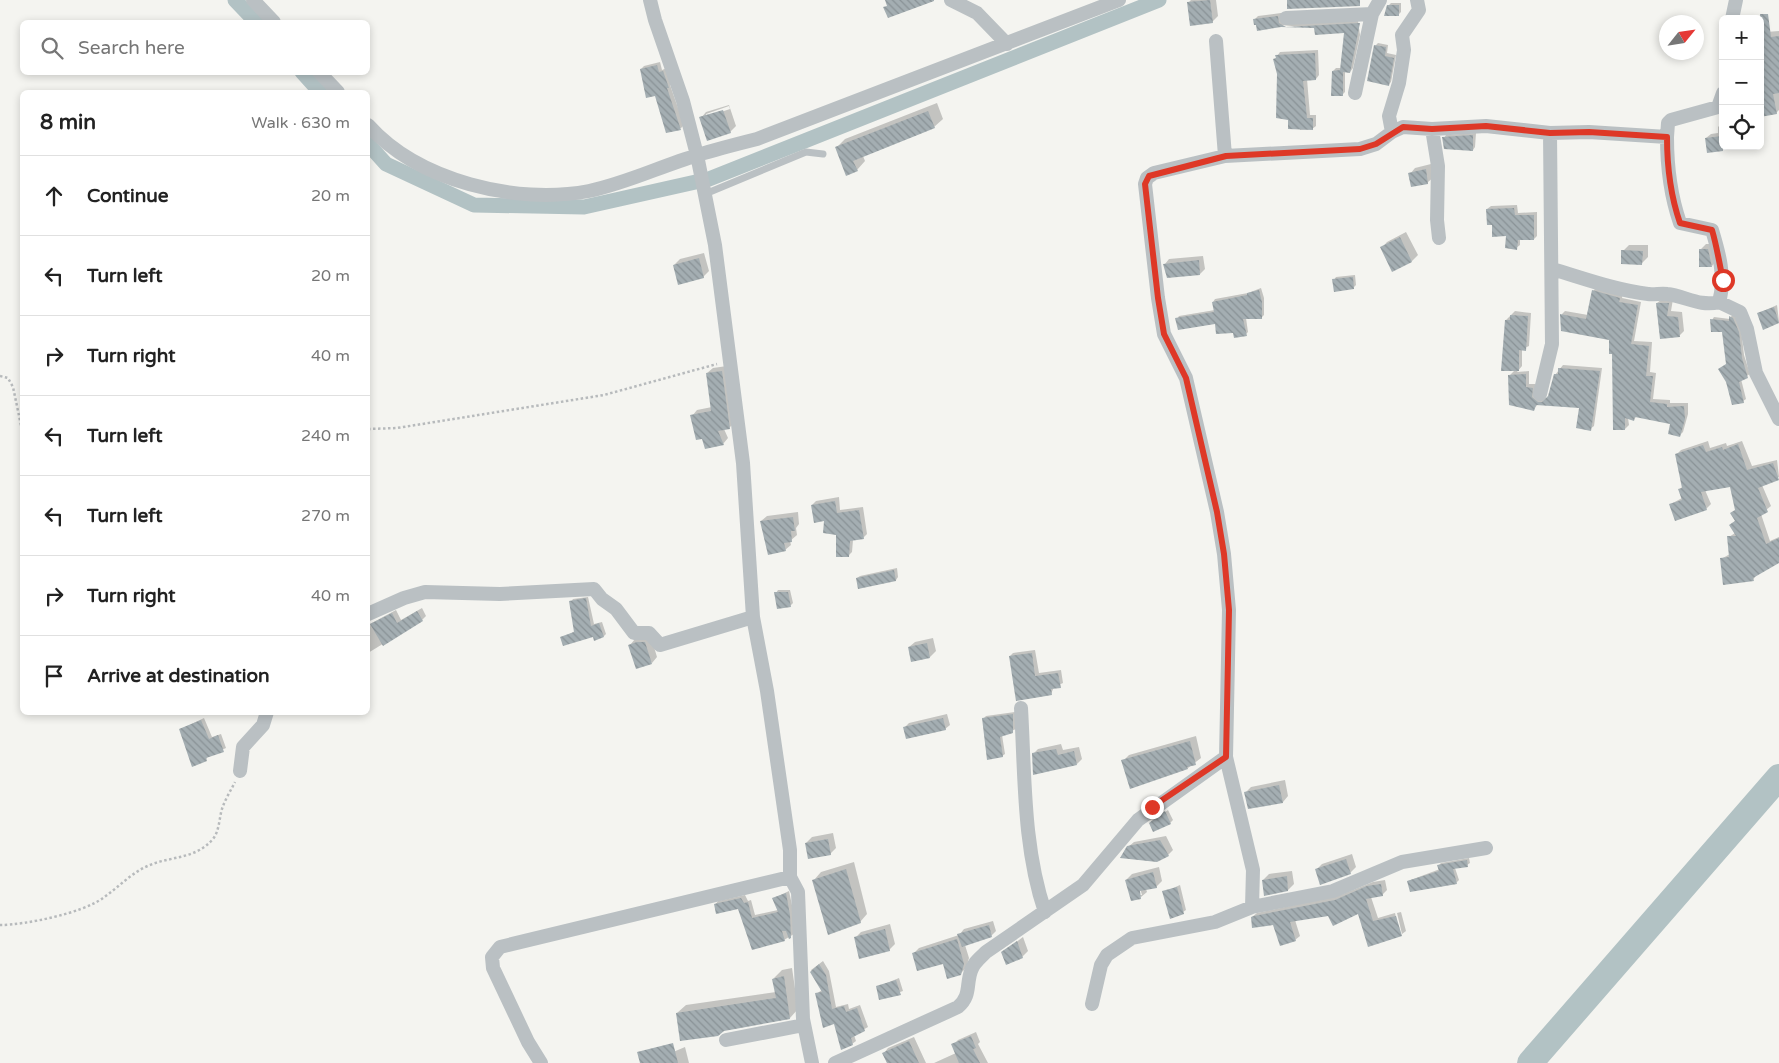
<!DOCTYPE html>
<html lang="en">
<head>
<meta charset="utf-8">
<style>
  body { margin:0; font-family:"Varela Round",sans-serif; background:#f6f6f6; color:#222 }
  .controls { position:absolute; right:15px; top:15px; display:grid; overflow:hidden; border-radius:8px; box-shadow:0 2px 8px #0003 }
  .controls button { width:45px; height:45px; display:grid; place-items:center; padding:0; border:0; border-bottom:1px solid #e0e0e0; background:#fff; color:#222; font:25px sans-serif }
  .compass { position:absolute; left:1659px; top:15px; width:45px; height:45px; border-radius:50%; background:#fff; box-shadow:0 2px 8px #0003; rotate:60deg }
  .stop { position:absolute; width:15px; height:15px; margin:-11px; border:4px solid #de3827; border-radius:50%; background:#fff }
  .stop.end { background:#de3827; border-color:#fff; box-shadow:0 1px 5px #0008 }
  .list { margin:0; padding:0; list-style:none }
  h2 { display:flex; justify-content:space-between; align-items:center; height:65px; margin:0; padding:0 20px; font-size:21px }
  h2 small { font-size:16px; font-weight:400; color:#767676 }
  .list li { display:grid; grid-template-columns:32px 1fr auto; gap:15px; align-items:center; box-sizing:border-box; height:80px; padding:0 20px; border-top:1px solid #e0e0e0 }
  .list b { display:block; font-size:19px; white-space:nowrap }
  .list em { font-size:16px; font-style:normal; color:#767676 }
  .icon { flex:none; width:28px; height:28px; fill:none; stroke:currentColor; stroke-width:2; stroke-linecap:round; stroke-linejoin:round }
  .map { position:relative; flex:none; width:1779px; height:1063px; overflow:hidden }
  .search { position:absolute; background:#fff; box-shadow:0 2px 8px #0003; left:20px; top:20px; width:350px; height:55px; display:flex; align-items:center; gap:12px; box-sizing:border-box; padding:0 18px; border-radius:8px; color:#767676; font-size:19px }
  .panel { position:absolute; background:#fff; box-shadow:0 2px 8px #0003; left:20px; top:90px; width:350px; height:625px; border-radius:8px }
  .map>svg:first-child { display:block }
  .shadow { fill:#0003; fill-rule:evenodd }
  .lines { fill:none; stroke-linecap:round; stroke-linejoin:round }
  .canal { stroke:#b2c2c4; stroke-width:15 }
  .river { stroke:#b2c2c4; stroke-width:26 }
  .building { fill:url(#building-back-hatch) }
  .path { stroke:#b7babc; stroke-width:2.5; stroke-dasharray:2.5 2.5; stroke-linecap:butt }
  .lane { stroke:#bac0c3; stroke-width:7 }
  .street { stroke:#bac0c3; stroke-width:14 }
  .route { stroke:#de3827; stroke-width:6 }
</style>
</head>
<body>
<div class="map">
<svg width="1779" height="1063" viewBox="0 0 1779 1063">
  <defs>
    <pattern id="building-back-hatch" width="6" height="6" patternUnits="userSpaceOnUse" patternTransform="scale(1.25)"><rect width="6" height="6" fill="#a4aeb2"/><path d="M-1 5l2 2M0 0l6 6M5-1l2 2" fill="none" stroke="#899296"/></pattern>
  </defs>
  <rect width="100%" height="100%" fill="#f4f4f0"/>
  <path class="shadow" d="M1191 0H1216L1218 16 1212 22 1188 3Z
    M1391 3H1401V12L1398 15 1388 6Z
    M1281 13 1282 20 1358 21 1360 35 1353 68 1350 72 1345 71V92L1342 95 1333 71 1336 68H1342L1345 31 1281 25 1255 19 1258 16Z
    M1779 31V110L1776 113 1760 116 1766 32Z
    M1378 43 1388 45 1387 53 1396 55 1391 82 1388 85 1375 46Z
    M1318 50 1319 75 1316 79H1307L1310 115H1316V126L1312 129 1300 130V127L1289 119 1275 59 1280 52Z
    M660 62 662 70 667 68 672 83 670 85 684 125 681 128 667 132 656 95 641 69 644 66Z
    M937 103 943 119 934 127 863 156 865 161 857 170 836 148 845 139Z
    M729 105 736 126 730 132 701 118 706 112ZM729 106 730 109 706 117V114Z
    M1722 123 1723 146H1748L1708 151 1706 138 1711 134 1718 133V127Z
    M1476 133 1475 147 1473 150 1444 138 1446 135Z
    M1431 164 1434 177 1428 182 1412 186 1410 174 1415 168Z
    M1517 205 1518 213 1537 212V236L1534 239H1520V245L1516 248 1507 235 1493 224 1487 209 1491 206Z
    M1406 232 1418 255 1412 261 1393 270 1382 248 1387 242Z
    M1706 244H1714L1717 260 1712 266 1700 250Z
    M1629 245H1648V257L1642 263 1623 251Z
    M704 253 709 271 703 277 674 265 680 259Z
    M1203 256 1205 269 1200 274 1165 264 1169 259Z
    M1355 275 1356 285 1353 288 1334 280 1336 277Z
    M1597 287 1623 294 1622 298 1641 302 1634 341 1652 342 1650 372 1656 373 1653 399 1670 400V403H1688V414L1683 432 1679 436 1672 423 1637 416 1634 419 1628 418 1629 425 1625 429 1610 339 1562 330V314L1565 311 1588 315 1593 291Z
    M1261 288 1264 298V315L1261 318H1246L1248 332 1246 334 1216 322 1177 319 1179 316 1215 310 1213 302 1215 299 1248 293Z
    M1662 299H1673L1671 311 1682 312 1684 331 1679 336 1657 303Z
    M1777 305 1779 322 1764 328 1759 313Z
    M1515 311 1531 313 1529 346 1522 349V366L1517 372 1529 371V384H1535L1541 399 1550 397 1555 375 1563 365 1602 368 1594 426 1590 429 1580 407 1538 404 1534 409 1510 375 1515 370 1506 320Z
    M1732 315 1736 316 1741 329 1744 355 1750 374 1741 379 1746 399 1743 401 1727 363 1723 330 1712 320 1714 317 1730 319Z
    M727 366 734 423 729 428 724 429 728 438 723 444 703 437 692 416 697 410 712 407 707 373 713 368Z
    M1708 441 1710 448 1726 443 1727 446 1742 441 1752 466 1777 460 1779 477 1762 485 1771 506 1761 514 1770 541 1779 537V562L1757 574 1753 580 1721 559 1730 554 1729 537 1735 533 1730 525 1736 520V509L1731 486 1705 490 1711 504 1706 509 1671 504 1682 498 1680 489 1683 486 1677 454 1681 450Z
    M839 497 840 510 863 507 867 534 863 538 853 540 852 552 848 556 837 534 812 505 816 501Z
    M798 512 799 524 796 528 797 535 790 541 791 545 785 550 761 521 767 516Z
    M897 568 898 577 896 580 859 587 857 578 860 576Z
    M778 590H790L793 603 790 606 776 593Z
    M588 597 594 624 602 622 606 634 604 636 562 638 575 631 571 602 573 599Z
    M422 608 426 616 422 620 368 653V625L396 610 401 620Z
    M651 637 657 657 652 663 630 645 635 639Z
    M933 638 936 651 930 657 912 660 909 647 915 642Z
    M1035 650 1039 673 1061 670 1063 683 1054 687 1051 694 1010 656 1013 653Z
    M1015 712 1016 729 1002 735 1005 754 1002 756 984 718 986 716Z
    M947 714 950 725 945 729 904 728 909 723Z
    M204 718 212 737 221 734 226 748 208 756 206 760 181 729Z
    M1196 736 1201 758 1188 768 1123 761 1129 755Z
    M1061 744 1063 750 1079 747 1082 759 1077 764 1033 754 1038 749Z
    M1285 780 1288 796 1283 802 1245 793 1251 787Z
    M1168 810 1173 820 1170 823 1153 821Z
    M833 833 836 848 830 854 806 843 812 837Z
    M1166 836 1173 850 1168 855 1128 847 1134 842Z
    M1352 854 1356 867 1350 873 1316 870 1322 864Z
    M1469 858 1470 863 1467 865 1455 868 1459 880 1456 883 1408 881 1440 869 1439 865 1441 863Z
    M854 862 867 914 860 922 814 880 821 872Z
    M1159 867 1162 881 1156 887 1146 889 1147 892 1141 897 1126 880 1132 874ZM1139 885 1142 895H1139Z
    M1292 871 1294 884 1288 890 1263 880 1269 874Z
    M1385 880 1387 890 1382 895 1371 897 1378 918 1395 913 1400 934H1402L1369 946 1359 912 1295 920 1300 936 1295 940 1274 923 1252 917 1257 913 1340 895 1373 882Z
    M1180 885 1186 910 1183 912 1164 892Z
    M789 891 793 910 794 934 784 940 752 949 739 907 715 905 718 901 745 895 748 901 751 900 755 915 778 910 774 898Z
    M1401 912 1406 931 1402 934 1397 913Z
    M993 921 996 931 991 936 965 945 969 958 966 968 960 974 944 962 914 953 919 948 959 935 964 929Z
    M890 924 895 944 889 950 856 937 861 932Z
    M1023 937 1028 951 1022 957 1002 953Z
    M823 961 829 971 836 1007 848 1004 849 1009 860 1005 868 1027 854 1035 856 1041 852 1044 835 1023 816 994 822 990 811 970Z
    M792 968 798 1009 790 1018 677 1013 686 1005 776 992 773 979 782 970Z
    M899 978 903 991 880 999 877 987Z
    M976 1032 980 1042 978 1044 988 1063H934L956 1053 953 1045 958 1040Z
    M914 1037 926 1063H887L884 1053 888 1048Z
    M685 1047 689 1063H650L652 1061Z"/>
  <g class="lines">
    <path class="canal" d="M235 0 256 22
      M302 72 320 92
      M368 144 386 164 474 205 584 207 709 179 1159 0"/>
    <path class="river" d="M1530 1063 1779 777"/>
  </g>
  <path class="building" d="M885 0H934V1L888 18 883 7 887 6Z
    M1210 0 1213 23 1190 26 1187 2Z
    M1287 0H1360V6L1287 9Z
    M1387 5H1399V16H1384Z
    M1760 14H1768L1771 37 1779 36V93L1773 94 1777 114 1760 117Z
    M1278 16 1279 23 1286 27 1360 23 1350 73 1343 72V96H1331L1332 71 1340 70 1344 33 1315 35 1314 28 1281 27 1257 31 1256 25H1254L1253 19Z
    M1374 45 1386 47 1385 56 1394 58 1389 86 1367 81Z
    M1315 53 1316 80 1303 81 1307 118H1313V130L1288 129V120L1276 118 1277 74 1273 59 1276 58 1275 55Z
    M657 65 659 72 663 71 669 88H667L681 130 666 133 655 96 646 98 640 69Z
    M723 110 731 133 707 141 699 117Z
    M928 111 935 128 853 161 858 171 846 176 835 147Z
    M1473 135V151L1444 149 1442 137Z
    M1723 136V151L1707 153 1705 138Z
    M1426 169 1428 184 1411 187 1408 173Z
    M1514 208 1515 215H1534V240H1518L1517 250 1505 248 1506 236 1492 237V225H1487L1486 209Z
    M1400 237 1412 262 1392 272 1380 247Z
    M1699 249H1708L1712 267H1699Z
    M1621 250 1643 251 1642 265 1621 264Z
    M699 258 704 278 678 285 673 265Z
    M1199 260 1200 275 1167 278 1163 264Z
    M1353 277 1354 289 1334 292 1332 279Z
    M1259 290 1262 302V319H1243L1247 336 1234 338 1233 333 1216 334 1215 324 1178 330 1175 318 1214 312 1212 302 1247 295V293Z
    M1592 290 1620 298 1619 302 1638 305 1631 344 1649 346 1646 376H1653L1650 402 1667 404V407L1684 406 1685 419 1680 437 1668 434 1670 424 1635 417 1634 421 1625 418V430H1613L1612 354H1609V340L1561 331 1560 314 1586 319Z
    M1656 303H1669L1667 316 1678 317 1680 337 1660 339Z
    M1774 307 1779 323 1763 330 1757 313Z
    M1510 315 1528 316 1526 351 1519 350V371H1501L1505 320H1510Z
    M1729 316 1733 318 1739 332 1742 358 1748 378 1739 382 1744 403 1732 405 1726 382 1718 369 1726 364 1722 332H1711L1710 319 1729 321Z
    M1558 368 1600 371 1591 431 1576 428 1579 408 1536 405 1534 411 1509 405 1508 375 1526 374V387L1533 388 1532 397 1538 402H1542L1548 396 1554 374H1558Z
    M722 371 730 429 718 431 724 445 705 449 702 439 696 440 690 415 711 411 706 373Z
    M1738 444 1747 470 1773 463 1779 480 1758 488 1768 512 1757 518 1766 544 1779 538V563L1753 578 1754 581 1723 585 1720 558 1729 557 1727 536H1736L1729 525 1735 521 1730 513 1735 510 1730 487 1701 492 1707 510 1675 521 1669 504 1682 500 1678 489 1682 488 1675 454 1703 445 1706 452 1722 447 1723 450Z
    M835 501 837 513 859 510 864 539 850 541 849 557H836V535L823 533 824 521 814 523 811 505Z
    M793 517 795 531H791L792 542 784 543 786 551 768 555 760 521Z
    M894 570 896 581 858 589 856 578Z
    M774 592H788L791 607 777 609Z
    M586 598 591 626 599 623 604 637 594 641 593 637 563 646 560 637 574 632 569 601Z
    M417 611 423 621 383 646 370 624 392 613 397 623Z
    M637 642H645L652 664 636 669 628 645Z
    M927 643 930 658 911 662 908 647Z
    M1032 653 1035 676 1058 673 1061 688 1051 689 1052 695 1016 701 1009 656Z
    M1013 714V733L1000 737 1003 757 987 760 982 718Z
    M943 718 946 730 906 739 903 727Z
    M201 720 209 739 218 735 224 752 206 758 207 761 192 767 179 729Z
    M1190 741 1196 765 1187 767 1188 769 1130 789 1121 760Z
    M1056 749 1058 755 1074 751 1077 765 1033 775 1032 753Z
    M1279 785 1283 803 1248 809 1244 792Z
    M1165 811 1171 824 1153 832 1149 823Z
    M828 839 831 855 808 859 805 843Z
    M1160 840 1169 856 1157 862 1120 858 1127 846Z
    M1346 859 1351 874 1320 885 1315 869Z
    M1467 860 1468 867 1453 869 1457 884 1410 892 1407 881 1439 871 1437 865Z
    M846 869 861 923 828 935 812 880Z
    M1153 872 1157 888 1140 891 1141 899 1131 901 1125 880Z
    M1287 876 1288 891 1264 896 1262 880Z
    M1381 884 1383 896 1366 899 1373 921 1396 916 1402 936 1368 947 1358 914 1333 926 1328 916 1290 922 1296 941 1280 946 1273 925 1252 928 1251 917 1254 916 1335 900 1367 886Z
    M1177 887 1184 914 1170 919 1162 891Z
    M786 893 790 915 791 938 789 939 786 931H782L785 941 752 950 738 909 716 914 714 904 741 898 744 903 748 902 752 918 778 912 772 898Z
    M989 925 992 937 962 947 957 934Z
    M885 929 890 951 859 959 854 937Z
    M957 939 964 964 961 975 947 979 943 964 917 971 912 953Z
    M1017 941 1023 958 1006 965 1001 952Z
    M819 964 826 975 832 1009 844 1006 846 1012 857 1008 865 1031 851 1038 853 1045 841 1050 834 1024 823 1028 815 993 822 992 810 972Z
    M784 976 790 1019 724 1031 718 1036 680 1041 676 1013 776 998 772 979Z
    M896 980 901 995 879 1000 876 986Z
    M971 1036 976 1048 973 1049 980 1063H959L951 1044Z
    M909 1041 919 1063H887L882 1053Z
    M673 1043 678 1063H640L637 1052Z"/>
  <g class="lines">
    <path class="path" d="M0 376 8 378 13 387 22 430
      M368 429 397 428 604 395 717 364
      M0 925C25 925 83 913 103 898 119 887 132 872 150 865 172 856 196 859 213 839 220 830 219 816 223 806 226 798 231 790 235 782"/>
    <path class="lane" d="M705 194 806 152 823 154"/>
    <path class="street" d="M253 0 274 22
      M650 0 655 20 683 101 697 155 715 245 743 463 753 617 767 691 790 850V877L798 892 803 1019 812 1063
      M951 0 977 13 1007 44
      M1417 0 1419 10 1402 35 1404 50 1399 83 1389 116 1392 132 1403 127 1432 129 1486 126 1550 133 1589 132 1667 137 1668 123 1671 120 1718 107 1723 93
      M1286 18 1372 14
      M1732 19 1736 0
      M1216 41 1225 156
      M319 72 338 92
      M1355 93 1372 14 1380 0
      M368 125C418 181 516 205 589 191 627 183 661 166 698 155 717 149 737 144 757 139L1119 0
      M1432 129 1438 166 1437 220 1439 238
      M1667 137C1667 168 1670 194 1680 223L1712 230C1719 253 1726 278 1719 302
      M1552 269C1583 278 1615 290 1648 294 1654 295 1661 293 1667 294 1685 296 1700 307 1719 302L1740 312 1747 329 1756 373 1779 419
      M1540 394 1552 344 1550 133
      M368 614 404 598 425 592 500 594 594 589 602 599 616 609 634 633H649L660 645 753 617
      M1021 708C1025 776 1023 847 1045 912
      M1226 757 1253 870 1252 907
      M240 771 243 747 263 725 267 712
      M1092 1004 1101 965 1107 955 1132 938 1215 922 1252 907 1333 891 1402 862 1486 848
      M726 1040 804 1025
      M541 1063 528 1042 493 968 492 957 500 947 790 877
      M835 1063 958 1007C971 996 966 985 971 971 973 963 980 958 986 952L1083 885 1138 820 1226 757 1229 610 1224 554 1217 512 1186 378 1164 334 1158 298 1145 184 1147 178 1154 173 1225 156 1360 149 1376 144 1392 132"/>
  </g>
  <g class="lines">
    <path class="route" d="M1152 807 1226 757 1229 610 1224 554 1217 512 1186 378 1164 334 1158 298 1145 184 1149 176 1226 156 1360 149 1376 144 1403 127 1432 129 1486 126 1550 133 1589 132 1667 137C1667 168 1670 194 1680 223L1712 230C1717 247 1719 262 1723 280"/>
  </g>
</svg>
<div class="controls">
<button>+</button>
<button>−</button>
<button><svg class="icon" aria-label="locate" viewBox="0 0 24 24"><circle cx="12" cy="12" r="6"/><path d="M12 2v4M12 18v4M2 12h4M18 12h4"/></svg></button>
</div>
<svg class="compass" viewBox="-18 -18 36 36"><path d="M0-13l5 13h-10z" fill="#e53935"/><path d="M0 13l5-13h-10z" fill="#767676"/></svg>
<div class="stop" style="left:1723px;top:280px"></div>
<div class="stop end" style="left:1152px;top:807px"></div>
<div class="search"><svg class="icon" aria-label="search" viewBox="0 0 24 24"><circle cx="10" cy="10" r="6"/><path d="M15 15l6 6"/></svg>Search here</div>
<section class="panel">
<h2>8 min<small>Walk · 630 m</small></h2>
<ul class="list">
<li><svg class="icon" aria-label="ahead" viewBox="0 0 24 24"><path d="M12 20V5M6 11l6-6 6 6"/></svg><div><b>Continue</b></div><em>20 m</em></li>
<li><svg class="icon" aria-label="left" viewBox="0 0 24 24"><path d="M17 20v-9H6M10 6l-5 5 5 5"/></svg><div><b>Turn left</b></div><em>20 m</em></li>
<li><svg class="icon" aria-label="right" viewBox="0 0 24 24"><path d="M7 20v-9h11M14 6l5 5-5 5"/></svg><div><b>Turn right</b></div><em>40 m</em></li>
<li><svg class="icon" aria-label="left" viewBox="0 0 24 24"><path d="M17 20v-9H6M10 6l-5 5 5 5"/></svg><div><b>Turn left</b></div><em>240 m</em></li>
<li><svg class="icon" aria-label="left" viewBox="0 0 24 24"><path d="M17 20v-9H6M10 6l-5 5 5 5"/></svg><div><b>Turn left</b></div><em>270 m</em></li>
<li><svg class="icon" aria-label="right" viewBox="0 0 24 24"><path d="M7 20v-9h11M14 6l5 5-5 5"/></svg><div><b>Turn right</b></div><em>40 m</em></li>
<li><svg class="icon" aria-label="arrive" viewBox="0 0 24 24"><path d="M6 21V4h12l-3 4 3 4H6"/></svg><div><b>Arrive at destination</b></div></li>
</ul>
</section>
</div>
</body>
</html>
